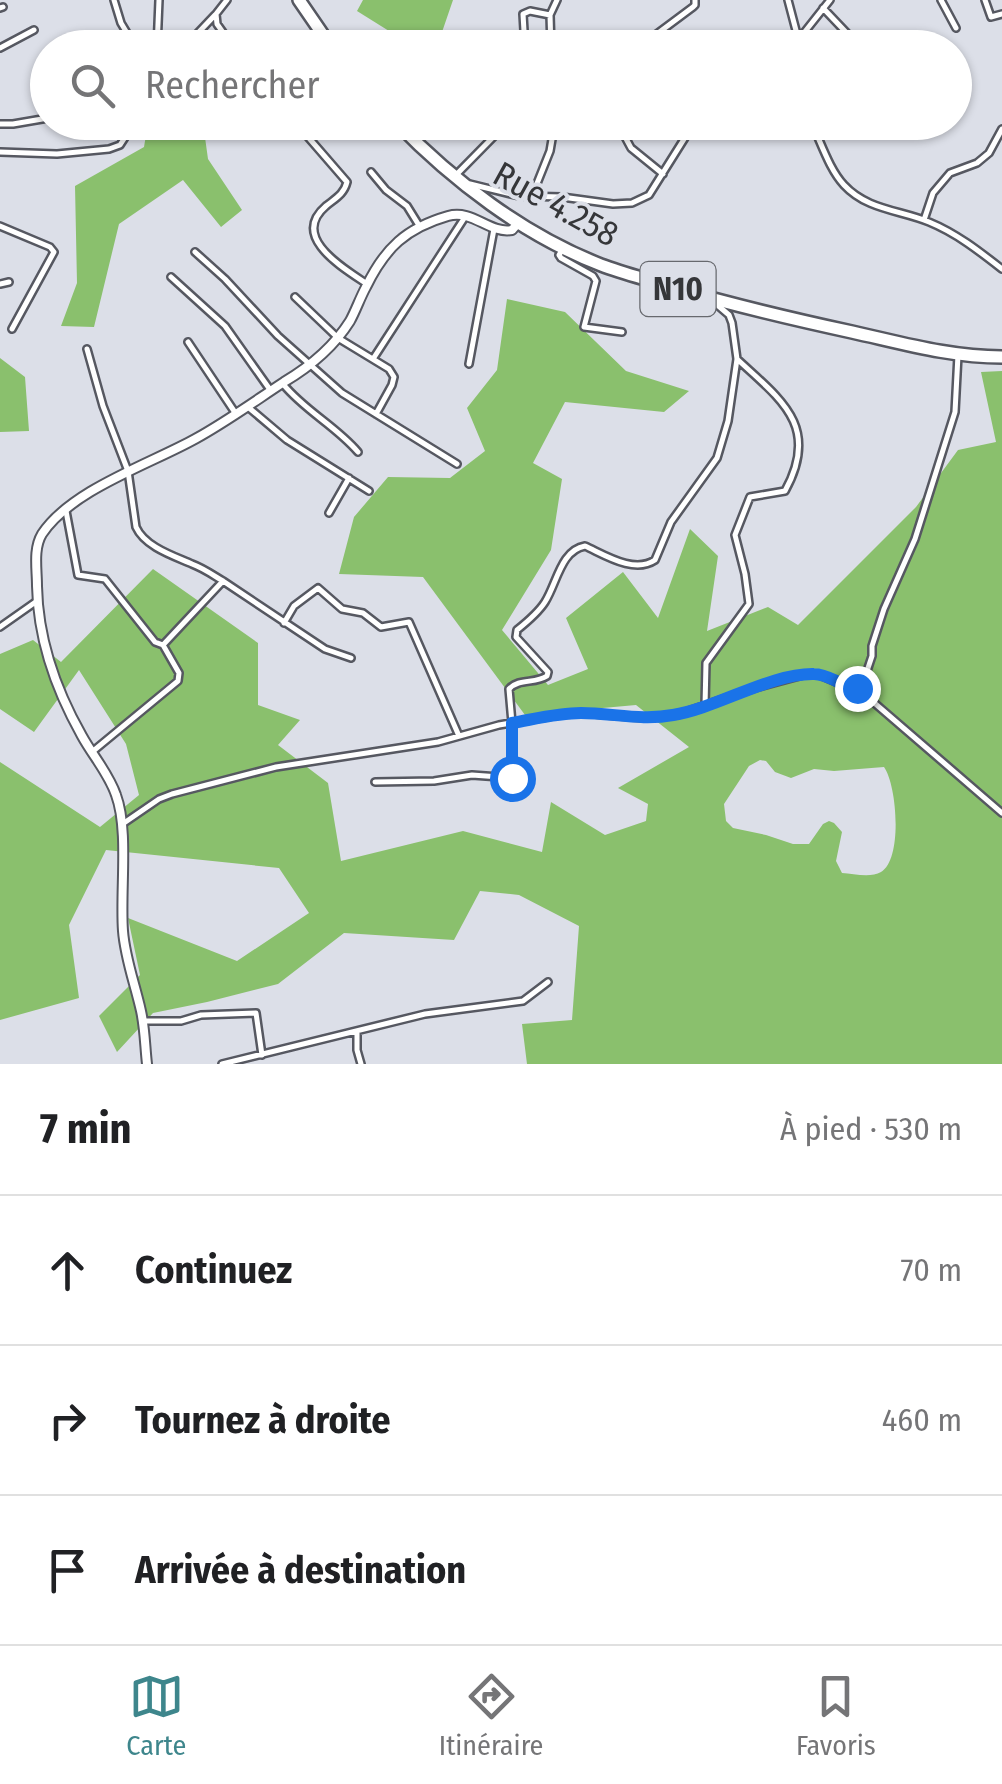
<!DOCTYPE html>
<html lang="fr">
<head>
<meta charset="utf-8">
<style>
  body { margin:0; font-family:"Fira Sans Condensed",sans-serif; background:#f6f6f6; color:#202124 }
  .stop { position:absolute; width:30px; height:30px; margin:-22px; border:8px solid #1a73e8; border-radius:50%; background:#fff }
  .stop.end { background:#1a73e8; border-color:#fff; box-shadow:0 2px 10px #0008 }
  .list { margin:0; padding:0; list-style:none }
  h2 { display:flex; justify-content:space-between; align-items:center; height:130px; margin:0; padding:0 40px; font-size:42px }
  h2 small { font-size:32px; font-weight:400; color:#757577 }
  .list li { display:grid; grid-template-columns:65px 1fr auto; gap:30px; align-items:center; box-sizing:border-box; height:150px; padding:0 40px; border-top:2px solid #e0e0e0 }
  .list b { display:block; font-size:38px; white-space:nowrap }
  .list em { font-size:32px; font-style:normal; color:#757577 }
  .icon { flex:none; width:55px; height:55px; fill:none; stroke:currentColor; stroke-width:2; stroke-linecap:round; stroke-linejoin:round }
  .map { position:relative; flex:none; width:1002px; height:1064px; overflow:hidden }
  .search { position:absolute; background:#fff; box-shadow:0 2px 8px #0004; left:30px; right:30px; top:30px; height:110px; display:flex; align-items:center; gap:25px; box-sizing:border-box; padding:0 35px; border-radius:55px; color:#757577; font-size:38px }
  .sheet { height:580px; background:#fff }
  nav { display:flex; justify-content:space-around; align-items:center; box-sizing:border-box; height:140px; border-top:2px solid #e0e0e0; background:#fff; font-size:28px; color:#757577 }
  nav a { display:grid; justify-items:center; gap:5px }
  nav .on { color:#3e868c }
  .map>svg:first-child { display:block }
  .green { fill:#8ac06d; fill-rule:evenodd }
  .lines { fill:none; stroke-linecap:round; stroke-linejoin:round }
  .street-casing { stroke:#565861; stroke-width:10 }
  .secondary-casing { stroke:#565861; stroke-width:12 }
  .highway-casing { stroke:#565861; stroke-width:16 }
  .street { stroke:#fff; stroke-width:5 }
  .secondary { stroke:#fff; stroke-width:8 }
  .highway { stroke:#fff; stroke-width:11 }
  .route { stroke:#1a73e8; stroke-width:12 }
  .labels { text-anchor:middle; stroke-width:8; stroke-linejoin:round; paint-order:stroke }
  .shield { fill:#dcdfe8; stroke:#67696e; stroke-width:2.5 }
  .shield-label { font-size:32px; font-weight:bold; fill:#353639 }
  .street-label { font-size:35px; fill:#353639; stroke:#dcdfe8 }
</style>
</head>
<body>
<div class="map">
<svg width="1002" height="1064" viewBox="0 0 1002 1064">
  <rect width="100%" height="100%" fill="#dcdfe8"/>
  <path class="green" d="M363 0H453L441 35 444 47H399L397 36 357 11Z
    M148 123H203L208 159 242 210 221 227 183 180 119 224 94 327 61 326 77 283 75 186 144 147Z
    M507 299 565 312 626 371 689 391 664 412 565 402 533 463 562 479 551 550 502 630 548 685 588 669 566 618 623 572 658 618 690 529 718 556 707 631 768 607 798 625 916 507 958 450 996 442 981 372 1002 371V1064H527L522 1024 572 1020 579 926 519 895 480 891 454 940 344 933 278 984 207 1002 153 1013 117 1052 99 1016 140 975 128 918 237 961 309 913 279 868 106 850 69 925 79 998 0 1020V762L100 827 139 795 126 744 79 670 34 732 0 709V654L33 640 61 662 153 569 258 643V705L300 720 278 745 328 783 341 861 463 831 542 852 551 802 605 835 646 821 648 804 618 788 689 747 636 705 525 715 423 577 339 574 354 517 388 477 450 478 485 451 467 408 497 370ZM760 760 766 761 775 772 791 778 814 769 834 771 884 767C897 785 903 859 881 872 871 878 854 874 842 873L836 861 842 832 834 823 829 821 823 824 809 844H793L766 835 733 828 726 821 724 804 749 766Z
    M0 358 25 377 29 431 0 432Z"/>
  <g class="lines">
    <g class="street-casing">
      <path id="street" d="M114 0 121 23 136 48
        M227 0 216 14 217 24 234 48
        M788 0 798 38
        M941 0 956 28
        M985 0 991 17 1002 14
        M0 8 3 7
        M823 8 861 48
        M197 34 215 15
        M0 48 34 30
        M157 48 159 0
        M525 48 523 14 530 11 550 15
        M551 48 550 15 557 0
        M638 48 693 7 695 5V0
        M792 48 830 0
        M295 122 347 182C344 194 336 198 326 206 290 237 342 267 367 284
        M617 122 631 148 663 174
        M811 122C821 142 829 169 844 185 867 210 900 210 929 222 956 233 979 251 1002 269
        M0 124H13L48 118
        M0 152 57 154 109 149 120 145 135 122
        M371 172 386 190 407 206 420 227
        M455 176 508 122
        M470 184 519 196 562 197 613 204 632 203 649 195 686 136 700 122
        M532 196 550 151 555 122
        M924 220 933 193 950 173 977 163 989 153 1002 129
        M0 226 50 247 54 252 12 329
        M562 250 559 255 561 258 593 276 596 281 584 327 622 332
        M195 252 225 279 278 336 342 393 457 464
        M171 277 225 326 271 391
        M0 284 9 282
        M295 297 338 338 389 369 394 377 392 385 376 414
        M188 342 236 414
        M87 349 103 406 128 471 136 527C145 547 174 556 192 564 203 568 213 575 223 581
        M373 359 465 217
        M469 364 494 229
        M283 384C305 411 336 426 358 452
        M248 407 287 440 369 491
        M66 511 78 575 105 579 155 642 163 645
        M329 513 349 478
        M284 623 294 606 318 588 342 609 363 613 381 627 409 622 459 736
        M0 627 37 601
        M857 688 1002 813
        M705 706 706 663 749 604 745 574 735 535 750 497 785 491C821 426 780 399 737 359
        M92 752 178 681 179 673 163 645 223 581 325 649 351 658
        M375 782 434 781 472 775 512 778V723L509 689C519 678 535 684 547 676L548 672 516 637 517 630C527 622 538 613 545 602 557 583 561 550 585 546 605 555 634 574 655 560L671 522 717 458 728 421 737 359 732 323 729 315 715 303
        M124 823 159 799 172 794 276 767 438 742 499 725 564 714 583 713 644 718 677 715 755 688 807 674H817L850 688 862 686 872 656V646L884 609 915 539 955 412 958 355
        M143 1021H181L201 1015 256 1013 262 1055
        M357 1032V1050L361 1064
        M222 1064 425 1014 523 1001 548 982"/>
    </g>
    <g class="secondary-casing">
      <path id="secondary" d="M147 1064C145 1047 145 1029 141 1011 135 984 125 958 123 931 120 891 129 830 116 795 109 774 93 756 82 736 56 690 38 639 37 586 37 569 33 549 42 534 71 490 150 464 195 439 226 422 255 401 284 382 311 366 333 348 350 321 356 310 360 298 366 287 385 248 406 228 448 216 473 209 489 234 512 230L519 222"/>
    </g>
    <g class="highway-casing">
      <path id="highway" d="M299 0 332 48
        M396 122C453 181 524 235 601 265 625 274 650 280 674 288 733 305 792 319 852 332 902 343 950 357 1002 357"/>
    </g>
    <use href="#street" class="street"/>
    <use href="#secondary" class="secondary"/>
    <use href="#highway" class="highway"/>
  </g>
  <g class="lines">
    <path class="route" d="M512 778V723C535 719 558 713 581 713 612 713 642 721 673 715 717 708 771 673 814 674 829 674 842 687 857 688"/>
  </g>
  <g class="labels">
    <rect class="shield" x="640.5" y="262" width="75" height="54" rx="8"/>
    <g class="shield-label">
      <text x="678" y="300">N10</text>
    </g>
    <g class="street-label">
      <text transform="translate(556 204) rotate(29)" y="12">Rue 4.258</text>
    </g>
  </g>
</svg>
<div class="stop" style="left:512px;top:778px"></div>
<div class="stop end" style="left:857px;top:688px"></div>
<div class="search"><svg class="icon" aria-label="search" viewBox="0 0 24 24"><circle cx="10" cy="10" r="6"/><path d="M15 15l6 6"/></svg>Rechercher</div>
</div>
<section class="sheet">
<h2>7 min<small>À pied · 530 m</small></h2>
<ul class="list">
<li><svg class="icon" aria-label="ahead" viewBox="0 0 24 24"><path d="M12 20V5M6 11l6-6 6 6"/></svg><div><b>Continuez</b></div><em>70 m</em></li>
<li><svg class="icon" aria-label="right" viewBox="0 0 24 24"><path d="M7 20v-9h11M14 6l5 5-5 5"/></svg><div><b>Tournez à droite</b></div><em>460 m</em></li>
<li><svg class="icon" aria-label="arrive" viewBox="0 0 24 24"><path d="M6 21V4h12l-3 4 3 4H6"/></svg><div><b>Arrivée à destination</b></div></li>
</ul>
</section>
<nav>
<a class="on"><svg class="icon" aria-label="map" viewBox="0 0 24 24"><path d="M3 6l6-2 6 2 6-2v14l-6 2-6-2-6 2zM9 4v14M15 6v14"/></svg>Carte</a>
<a><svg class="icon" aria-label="directions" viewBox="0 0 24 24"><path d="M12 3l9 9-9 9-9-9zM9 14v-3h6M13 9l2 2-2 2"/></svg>Itinéraire</a>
<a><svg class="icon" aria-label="saved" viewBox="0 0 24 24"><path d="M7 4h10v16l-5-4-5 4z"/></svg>Favoris</a>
</nav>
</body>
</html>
